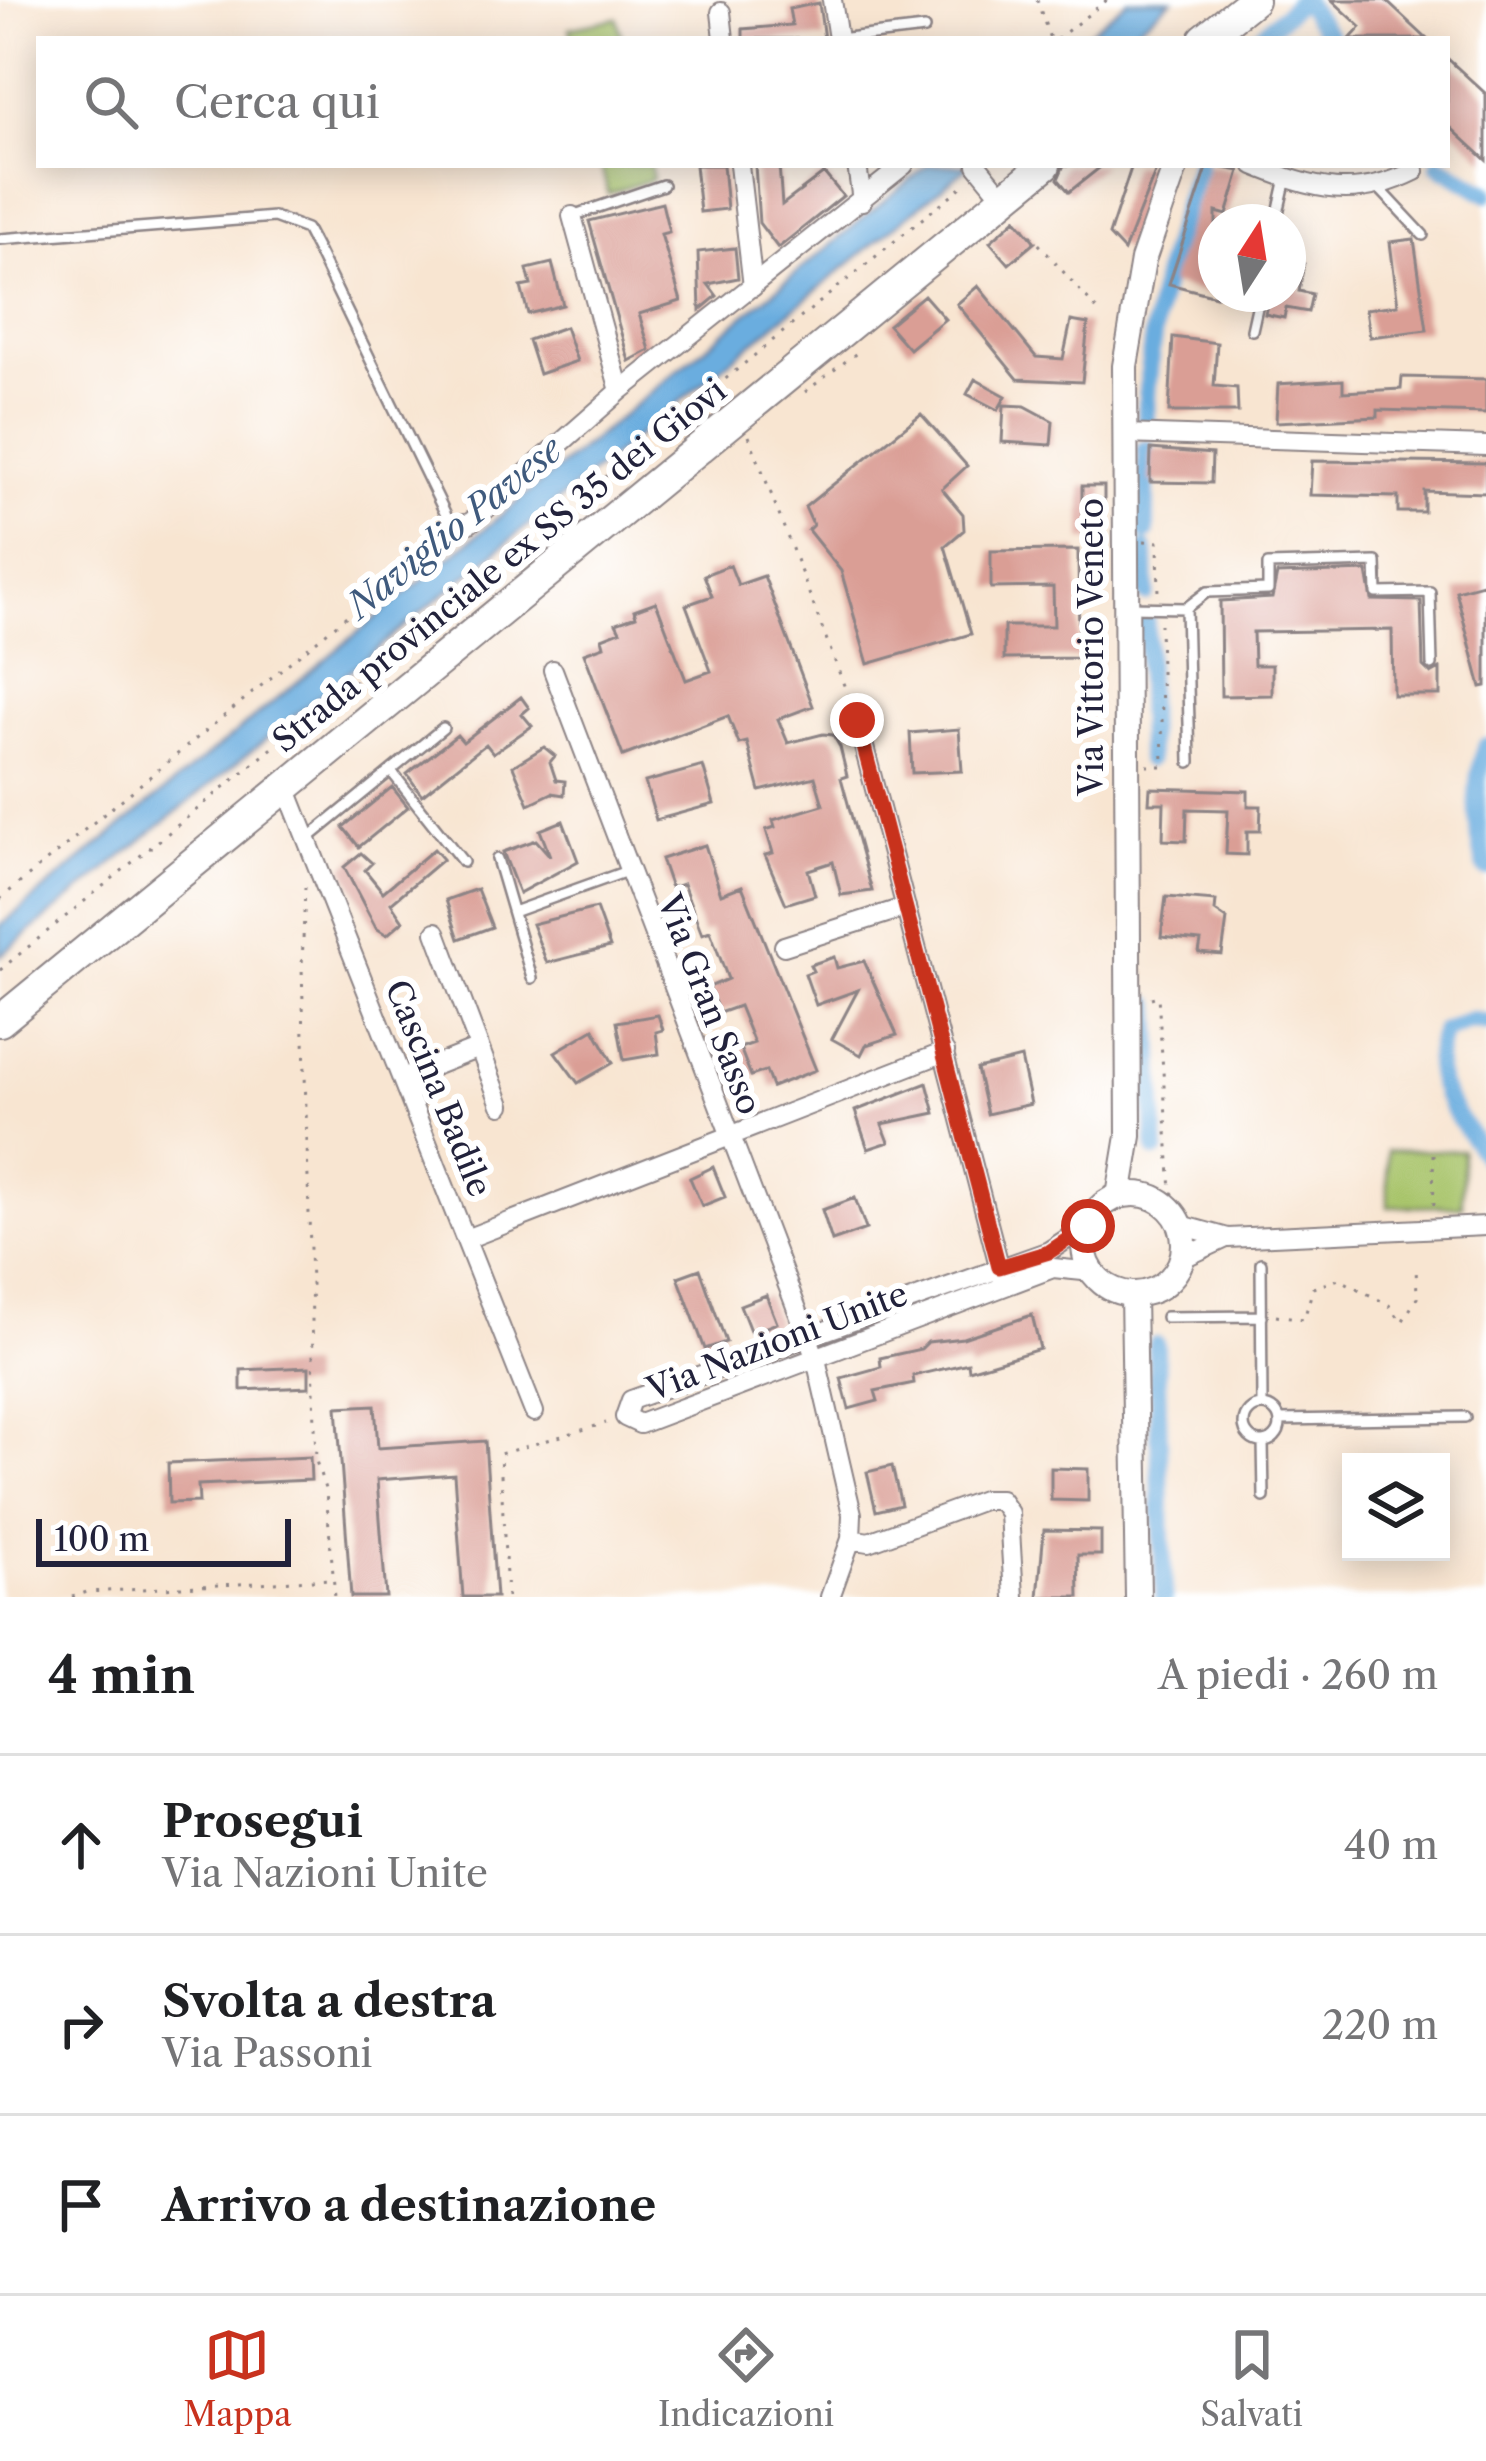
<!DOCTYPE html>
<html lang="it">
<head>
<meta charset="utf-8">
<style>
  body { margin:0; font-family:"Libre Caslon Text",serif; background:#f6f6f6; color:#202124 }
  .controls { position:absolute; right:36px; bottom:36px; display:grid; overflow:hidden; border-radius:0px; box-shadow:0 6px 30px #0003 }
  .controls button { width:108px; height:108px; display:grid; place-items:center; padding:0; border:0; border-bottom:3px solid #e0e0e0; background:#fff; color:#202124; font:60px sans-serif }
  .compass { position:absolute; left:1198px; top:204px; width:108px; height:108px; border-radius:50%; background:#fff; box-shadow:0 6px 30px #0003; rotate:12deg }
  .scale { position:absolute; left:36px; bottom:30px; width:255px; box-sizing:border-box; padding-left:12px; border:6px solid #22223b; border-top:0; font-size:33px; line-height:42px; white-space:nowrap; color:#22223b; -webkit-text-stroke:9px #fff; paint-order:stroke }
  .stop { position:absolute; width:36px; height:36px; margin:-27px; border:9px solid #c8321e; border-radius:50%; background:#fff }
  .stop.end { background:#c8321e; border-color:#fff; box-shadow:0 3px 12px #0008 }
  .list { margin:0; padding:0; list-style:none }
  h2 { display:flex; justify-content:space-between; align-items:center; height:156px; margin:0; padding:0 48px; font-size:51px }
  h2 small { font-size:39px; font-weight:400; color:#757577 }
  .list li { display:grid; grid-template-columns:78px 1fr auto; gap:36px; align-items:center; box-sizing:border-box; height:180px; padding:0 48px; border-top:3px solid #e0e0e0 }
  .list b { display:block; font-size:45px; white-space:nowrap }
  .list p { margin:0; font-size:39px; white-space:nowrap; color:#757577 }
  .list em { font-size:39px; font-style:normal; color:#757577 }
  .icon { flex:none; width:66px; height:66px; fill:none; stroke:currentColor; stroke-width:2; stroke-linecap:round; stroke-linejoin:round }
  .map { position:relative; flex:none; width:1486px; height:1597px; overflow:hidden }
  .search { position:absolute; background:#fff; box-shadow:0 6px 30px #0003; left:36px; right:36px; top:36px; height:132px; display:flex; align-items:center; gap:30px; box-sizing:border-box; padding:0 42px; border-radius:0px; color:#757577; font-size:45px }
  .sheet { height:696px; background:#fff }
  nav { display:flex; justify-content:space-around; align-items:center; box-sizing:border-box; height:168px; border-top:3px solid #e0e0e0; background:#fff; font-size:33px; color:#757577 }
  nav a { display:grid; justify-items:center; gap:6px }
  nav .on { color:#c8321e }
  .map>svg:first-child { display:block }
  .green { fill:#a8c46b; stroke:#657353; stroke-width:3 }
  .water { fill:#6aaddf; stroke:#46688d; stroke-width:3 }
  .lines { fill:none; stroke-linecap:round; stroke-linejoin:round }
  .canal { stroke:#6aaddf; stroke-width:18 }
  .building { fill:#da9e95 }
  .service-casing { stroke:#8d8486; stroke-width:14 }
  .minor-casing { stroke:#8d8486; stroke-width:22 }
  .tertiary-casing { stroke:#8d8486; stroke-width:28 }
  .primary-casing { stroke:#8d8486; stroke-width:34 }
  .path { stroke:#8d8486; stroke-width:3; stroke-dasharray:3 9; stroke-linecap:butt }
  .service { stroke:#fff; stroke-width:9 }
  .minor { stroke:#fff; stroke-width:18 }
  .tertiary { stroke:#fff; stroke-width:24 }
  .primary { stroke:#fff; stroke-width:30 }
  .route { stroke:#c8321e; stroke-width:15 }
  .labels { text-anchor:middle; stroke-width:12; stroke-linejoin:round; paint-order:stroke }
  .street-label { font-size:33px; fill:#22223b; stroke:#fff }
  .water-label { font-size:36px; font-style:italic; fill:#3f5a7d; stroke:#fff }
</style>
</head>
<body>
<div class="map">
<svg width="1486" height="1597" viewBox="0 0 1486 1597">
  <rect width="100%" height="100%" fill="#fff"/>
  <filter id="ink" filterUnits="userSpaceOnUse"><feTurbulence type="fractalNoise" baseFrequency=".00833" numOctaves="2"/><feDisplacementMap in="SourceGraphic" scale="24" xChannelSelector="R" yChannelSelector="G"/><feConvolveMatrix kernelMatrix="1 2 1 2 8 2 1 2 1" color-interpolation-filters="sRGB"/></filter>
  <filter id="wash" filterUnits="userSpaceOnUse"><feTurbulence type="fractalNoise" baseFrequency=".004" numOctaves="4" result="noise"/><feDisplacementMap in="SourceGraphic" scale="48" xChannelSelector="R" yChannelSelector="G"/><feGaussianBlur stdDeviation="2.7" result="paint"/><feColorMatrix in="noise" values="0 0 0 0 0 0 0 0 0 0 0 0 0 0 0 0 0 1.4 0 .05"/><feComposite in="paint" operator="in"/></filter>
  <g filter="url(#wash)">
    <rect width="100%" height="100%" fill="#f8e5d1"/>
    <path class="green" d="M617 18 622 39H572L570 28Z
      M601 165H650L653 179 608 194Z
      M1462 1150V1206L1388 1207 1387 1151Z"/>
    <path class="water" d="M1128 0H1172L1124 39H1081Z
      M928 165H970L0 956V926Z"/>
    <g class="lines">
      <path class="canal" d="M1303 0 1331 39
        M1258 39 1300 0
        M1439 165 1486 193
        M1146 420C1149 321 1166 259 1198 165
        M1146 532V449
        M1145 550 1146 593
        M1146 621 1148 759
        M1486 746C1472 788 1475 824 1486 868
        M1150 1005 1156 1150
        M1486 1023 1471 1020 1444 1031C1421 1082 1460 1117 1486 1158
        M1156 1345 1164 1597"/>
    </g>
    <g id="blocks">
      <path class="building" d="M1332 0H1385L1427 39H1350L1361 27Z
        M819 3 824 39H743V29L792 25 789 9Z
        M1447 58 1486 94V160L1447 124Z
        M695 165H723L727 209 700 212Z
        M755 165H779L782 205 824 173 843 196 778 248 759 223Z
        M1064 165H1103L1069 192 1058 179Z
        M1132 165H1158L1124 251 1109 235Z
        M1208 165 1240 171 1227 215 1216 212V296L1169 284Z
        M662 203 669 232 661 234 681 301 639 314 650 350 629 361 589 221Z
        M1016 219 1035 242 1009 264 990 242Z
        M1414 239 1427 330 1370 337 1366 309 1398 305 1390 242Z
        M735 248 738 278 708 284 717 296 700 310 698 252Z
        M1288 261 1304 264 1299 291 1312 294 1308 312 1286 308 1284 318 1265 314 1269 296 1288 294Z
        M552 263 563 305 528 314 521 287 531 285 527 269Z
        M978 286 1036 357 1063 359 1071 321 1088 324 1082 382 1018 379 957 304Z
        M924 295 945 319 909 349 888 325Z
        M565 327 577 361 539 374 528 340Z
        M1173 337 1217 343 1214 386 1237 388 1238 412H1169Z
        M1402 377 1486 379V413L1378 410V417L1276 422 1278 384 1343 380V392L1401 389Z
        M975 379 1006 396 998 410 967 394Z
        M1004 405 1025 406 1053 421 1051 445 1002 442Z
        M921 414 967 466 942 489 963 514 964 530 945 546 971 634 868 664 841 571 808 530 813 525 805 507Z
        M1151 449 1212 454 1211 483 1150 482Z
        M1312 461 1486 463V493L1424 491V512H1398V497L1310 495Z
        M1082 486H1104V540H1082Z
        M1078 550 1079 658 1004 659V626H1054L1053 587 991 588V551Z
        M730 565 738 585 764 576 813 706 778 719 788 743 823 734 833 735 840 747 847 776 841 778 872 891 841 895 833 862 808 870 815 895 786 904 765 855 773 853 766 830 775 827 773 820 823 805 815 777 760 791 747 742 739 744 728 716 623 756 584 653 604 646 602 638 620 631 616 623 636 616 634 610 656 602 686 680 711 671 686 605 712 596 704 575Z
        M1367 571 1372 600 1421 601 1423 666 1431 674 1440 669V695H1393L1392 630 1253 632 1254 665H1272V695L1221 696 1220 601 1272 598 1277 574Z
        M1486 583V686L1481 687 1456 591Z
        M521 697 529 708 522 714 532 726 493 753 486 744 422 795 407 774 457 735 463 742Z
        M959 729 962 771 912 773 910 733Z
        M544 747 555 756 550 762 556 780 565 781 564 795 552 793 529 804 513 766Z
        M703 766 714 804 656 820 645 782Z
        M392 787 408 807 359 847 343 827Z
        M1150 788 1248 791V806H1261L1260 831H1247V855L1226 854 1228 810 1187 809 1186 841 1163 840 1164 803H1149Z
        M563 821 578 861 519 893 503 852 536 840 550 856 540 830Z
        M705 845 721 894 742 886 816 1070 772 1087 766 1071 751 1076 740 1048 754 1043 739 1006 719 1013 709 987 728 979 710 931 702 934 683 884 671 888 661 859Z
        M434 849 443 859 391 903 403 921 387 935 376 928 344 867 361 853 372 863 365 870 383 892Z
        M477 889 492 927 459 939 446 900Z
        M1166 897 1216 901 1215 911 1227 919 1222 955 1199 953 1201 941 1161 937Z
        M596 908 610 947 547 963 532 924Z
        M834 957 837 968 864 961 897 1035 866 1045 861 1055 832 1039 858 990 816 1005 805 974 813 971 810 965Z
        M658 1015 663 1030 656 1032 659 1054 624 1060 617 1022Z
        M594 1029 613 1063 578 1083 555 1052Z
        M1021 1058 1031 1104 987 1114 977 1069Z
        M927 1083 935 1113 882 1124 889 1142 868 1149 855 1111Z
        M713 1167 725 1197 702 1206 690 1178Z
        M855 1198 866 1229 832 1241 822 1210Z
        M700 1269 726 1342 705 1349 678 1277Z
        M766 1295 777 1323 751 1333 740 1305Z
        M1032 1315 1040 1349 969 1370 968 1363 913 1376 914 1383 875 1391 878 1401 849 1409 841 1378 881 1367 880 1358 921 1349 928 1342 963 1338Z
        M309 1367V1387L241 1390V1370Z
        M375 1405 378 1448 485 1441 496 1597H463L454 1474 377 1480 386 1597H351L337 1407Z
        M310 1457 311 1480 198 1485 199 1502 169 1503 168 1463Z
        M892 1466 901 1505 876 1511 867 1472Z
        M1051 1468 1088 1469V1501L1051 1500Z
        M1044 1530 1101 1531V1555H1078L1079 1597H1038Z"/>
    </g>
  </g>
  <g filter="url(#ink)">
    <use href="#blocks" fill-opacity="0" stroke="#8d8486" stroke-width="3"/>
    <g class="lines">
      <g class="service-casing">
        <path id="service" d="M838 39 924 29
          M1380 189 1423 235
          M572 216 663 185
          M1276 222 1286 178
          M0 239 274 217 306 229 319 254 449 521 457 525
          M1252 330 1260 294
          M1128 607 1186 608 1207 592 1268 590V565L1376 562 1377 593 1430 592 1432 665
          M1186 608 1190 762
          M391 771 463 862
          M306 840 443 728
          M497 859 532 978
          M513 912 627 871
          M1261 1263 1262 1406
          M1166 1317 1262 1316
          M1244 1424a18 18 0 1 1 36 0a18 18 0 1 1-36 0Z
          M1280 1420 1465 1417
          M1263 1442 1264 1497"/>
      </g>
      <g class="minor-casing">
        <path id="minor" d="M832 0 838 39
          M721 12 724 39
          M739 165 753 287
          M857 165 862 201
          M977 165 1004 198
          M1254 165C1315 190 1355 201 1415 171
          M572 216 620 391
          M1124 434 1486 446
          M457 525 470 523 620 391 904 165
          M553 670 816 1359 852 1514 851 1539 830 1597
          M857 720 1002 1277
          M286 787 534 1412
          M436 932 501 1105
          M784 946 906 907
          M403 1078 479 1048
          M1088 1225 1049 1251 631 1400 625 1417 640 1424 1053 1268 1093 1272
          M1181 1225 1228 1238 1486 1226
          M466 1239 945 1052
          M1183 1258 1224 1239
          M851 1539 869 1542 983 1500H1000L1009 1513 1014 1597"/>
      </g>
      <g class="tertiary-casing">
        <path id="tertiary" d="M1084 1244a50 50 0 1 1 100 0a50 50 0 1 1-100 0Z
          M1119 1196 1129 1136 1125 366 1143 260 1176 165
          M1133 1294 1138 1597"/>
      </g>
      <g class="primary-casing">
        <path id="primary" d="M1204 39 1253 0
          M0 1021 1045 165"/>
      </g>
      <path class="path" d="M1037 0 1050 39
        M1057 39 1107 0
        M1015 217 1097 310
        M805 392 858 352
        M749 436 850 701
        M1144 541 1158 542 1159 596
        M1147 766H1163L1160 624
        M305 887 302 967 316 1461 326 1492 335 1597
        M0 899 442 538
        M0 970 966 183
        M1151 998 1158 996 1171 1191 1184 1209
        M1433 1154 1434 1210
        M1276 1315 1304 1319 1313 1288 1339 1279 1389 1305 1402 1322 1417 1298 1416 1265
        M72 1597 87 1592 332 1579
        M507 1597 500 1454 606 1423"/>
      <use href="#service" class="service"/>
      <use href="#minor" class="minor"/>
      <use href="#tertiary" class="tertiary"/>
      <use href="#primary" class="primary"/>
    </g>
  </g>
  <g class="lines" filter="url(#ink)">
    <path class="route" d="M857 720 999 1267 1049 1252 1088 1226"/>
  </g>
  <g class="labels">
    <g class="street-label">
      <text transform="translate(499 565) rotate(-39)" y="12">Strada provinciale ex SS 35 dei Giovi</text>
      <text transform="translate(1091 647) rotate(-90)" y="12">Via Vittorio Veneto</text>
      <text transform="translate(710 1004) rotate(69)" y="12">Via Gran Sasso</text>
      <text transform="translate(439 1088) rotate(68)" y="12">Cascina Badile</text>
      <text transform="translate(777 1341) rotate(-21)" y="12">Via Nazioni Unite</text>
    </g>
    <g class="water-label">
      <text transform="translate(454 527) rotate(-39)" y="13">Naviglio Pavese</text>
    </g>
  </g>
</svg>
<div class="controls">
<button><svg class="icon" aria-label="layers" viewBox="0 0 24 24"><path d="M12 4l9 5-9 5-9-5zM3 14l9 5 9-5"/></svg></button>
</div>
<svg class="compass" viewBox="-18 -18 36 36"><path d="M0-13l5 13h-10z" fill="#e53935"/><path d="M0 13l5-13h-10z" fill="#757577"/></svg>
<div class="scale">100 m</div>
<div class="stop" style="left:1088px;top:1226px"></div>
<div class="stop end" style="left:857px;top:720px"></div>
<div class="search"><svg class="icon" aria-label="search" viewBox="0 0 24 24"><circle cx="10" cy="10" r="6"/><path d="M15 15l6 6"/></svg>Cerca qui</div>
</div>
<section class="sheet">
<h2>4 min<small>A piedi · 260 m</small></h2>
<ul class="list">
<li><svg class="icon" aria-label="ahead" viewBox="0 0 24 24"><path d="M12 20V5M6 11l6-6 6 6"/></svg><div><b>Prosegui</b><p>Via Nazioni Unite</p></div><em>40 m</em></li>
<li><svg class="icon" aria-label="right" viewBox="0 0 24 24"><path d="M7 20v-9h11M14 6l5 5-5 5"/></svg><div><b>Svolta a destra</b><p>Via Passoni</p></div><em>220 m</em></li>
<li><svg class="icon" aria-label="arrive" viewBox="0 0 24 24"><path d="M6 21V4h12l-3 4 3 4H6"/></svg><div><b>Arrivo a destinazione</b></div></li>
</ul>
</section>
<nav>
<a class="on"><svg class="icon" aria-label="map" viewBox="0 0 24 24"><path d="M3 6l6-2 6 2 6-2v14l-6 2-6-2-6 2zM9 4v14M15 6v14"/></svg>Mappa</a>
<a><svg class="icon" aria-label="directions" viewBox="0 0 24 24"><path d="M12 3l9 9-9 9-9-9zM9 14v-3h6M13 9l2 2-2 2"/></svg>Indicazioni</a>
<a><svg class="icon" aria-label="saved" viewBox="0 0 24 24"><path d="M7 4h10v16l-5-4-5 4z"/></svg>Salvati</a>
</nav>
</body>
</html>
